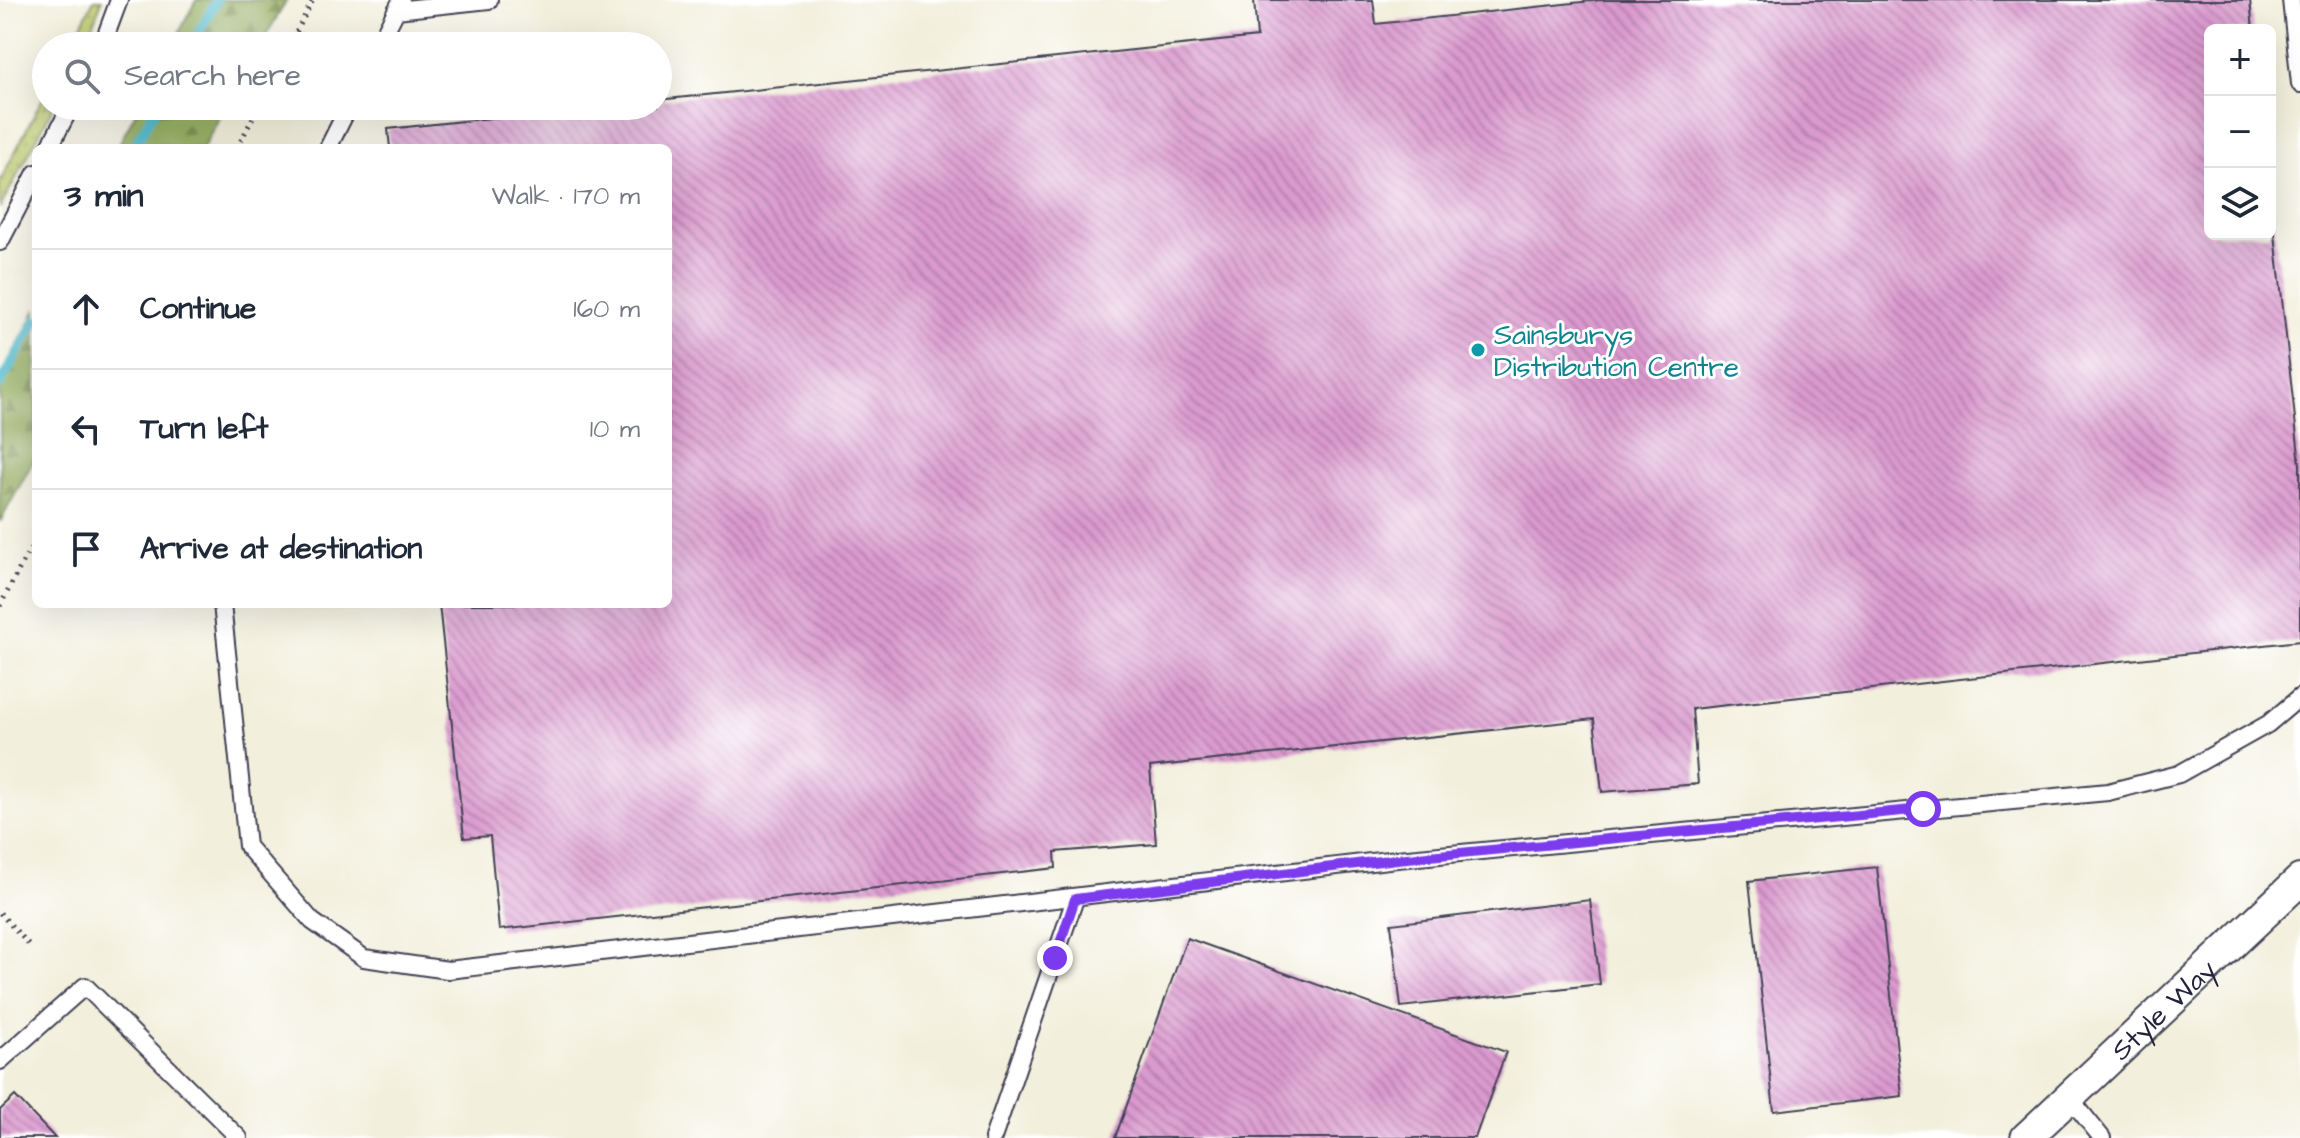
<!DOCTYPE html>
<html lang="en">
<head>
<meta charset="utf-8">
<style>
  body { margin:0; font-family:"Architects Daughter",sans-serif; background:#f2f2f3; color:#1f2937 }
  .controls { position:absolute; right:24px; top:24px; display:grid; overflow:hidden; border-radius:12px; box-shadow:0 8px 32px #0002 }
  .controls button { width:72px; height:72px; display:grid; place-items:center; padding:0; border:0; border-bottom:2px solid #e0e1e3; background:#fff; color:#1f2937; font:40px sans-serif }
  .stop { position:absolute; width:24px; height:24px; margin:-18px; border:6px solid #7c3aed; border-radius:50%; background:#fff }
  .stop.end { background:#7c3aed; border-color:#fff; box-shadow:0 2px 8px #0008 }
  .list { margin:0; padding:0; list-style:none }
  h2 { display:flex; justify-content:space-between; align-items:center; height:104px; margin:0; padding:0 32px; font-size:34px }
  h2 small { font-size:26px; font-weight:400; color:#747a83 }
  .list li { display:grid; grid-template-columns:52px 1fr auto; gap:24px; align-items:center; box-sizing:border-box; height:120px; padding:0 32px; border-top:2px solid #e0e1e3 }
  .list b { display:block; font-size:30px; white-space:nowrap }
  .list em { font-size:26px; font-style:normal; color:#747a83 }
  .icon { flex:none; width:44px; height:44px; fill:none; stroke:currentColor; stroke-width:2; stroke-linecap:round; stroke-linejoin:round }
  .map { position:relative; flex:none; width:2300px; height:1138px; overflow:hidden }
  .search { position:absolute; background:#fff; box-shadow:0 8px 32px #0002; left:32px; top:32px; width:640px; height:88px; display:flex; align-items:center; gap:20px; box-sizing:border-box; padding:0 28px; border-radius:44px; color:#747a83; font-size:30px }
  .panel { position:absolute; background:#fff; box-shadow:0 8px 32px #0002; left:32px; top:144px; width:640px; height:464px; border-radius:12px }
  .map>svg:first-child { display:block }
  .grass { fill:url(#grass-dots); stroke:#6e7452; stroke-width:2 }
  .forest { fill:url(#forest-firs); stroke:#5a674c; stroke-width:2 }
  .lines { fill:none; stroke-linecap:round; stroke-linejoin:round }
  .stream { stroke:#4db8c9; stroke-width:10 }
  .building { fill:url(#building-back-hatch) }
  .lane-casing { stroke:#414153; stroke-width:20 }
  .street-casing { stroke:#414153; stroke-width:34 }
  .path { stroke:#414153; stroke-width:5; stroke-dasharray:2 6; stroke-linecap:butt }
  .lane { stroke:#fff; stroke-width:16 }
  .street { stroke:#fff; stroke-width:30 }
  .route { stroke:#7c3aed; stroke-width:10 }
  .culture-dot { fill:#0f9aa8; stroke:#fff; stroke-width:3 }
  .labels { text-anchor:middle; stroke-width:6; stroke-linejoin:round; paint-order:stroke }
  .culture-label { font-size:28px; fill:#0d838f; stroke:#fff; text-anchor:start }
  .street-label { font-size:28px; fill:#22223b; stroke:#fff }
</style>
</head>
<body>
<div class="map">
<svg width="2300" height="1138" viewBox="0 0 2300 1138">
  <defs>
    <pattern id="grass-dots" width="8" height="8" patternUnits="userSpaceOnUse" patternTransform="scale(2)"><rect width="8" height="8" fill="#b9c769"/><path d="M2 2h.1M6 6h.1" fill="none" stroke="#9fab5c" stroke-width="1.8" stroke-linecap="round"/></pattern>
    <pattern id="forest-firs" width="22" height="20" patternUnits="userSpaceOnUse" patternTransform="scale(2)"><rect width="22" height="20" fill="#92ac5d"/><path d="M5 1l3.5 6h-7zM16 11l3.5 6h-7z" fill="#778c4e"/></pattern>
    <pattern id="building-back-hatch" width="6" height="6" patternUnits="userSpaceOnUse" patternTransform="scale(2)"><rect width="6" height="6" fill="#db9acf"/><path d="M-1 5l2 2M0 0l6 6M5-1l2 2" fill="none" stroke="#b17da9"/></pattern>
  </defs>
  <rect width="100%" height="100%" fill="#fff"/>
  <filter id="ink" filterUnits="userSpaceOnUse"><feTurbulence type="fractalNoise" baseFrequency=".0125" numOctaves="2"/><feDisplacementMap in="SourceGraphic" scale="16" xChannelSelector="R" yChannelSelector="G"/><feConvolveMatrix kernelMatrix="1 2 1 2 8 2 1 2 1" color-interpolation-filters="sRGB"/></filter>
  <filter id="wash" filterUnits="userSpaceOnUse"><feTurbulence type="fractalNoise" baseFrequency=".006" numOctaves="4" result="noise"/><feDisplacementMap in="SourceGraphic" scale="32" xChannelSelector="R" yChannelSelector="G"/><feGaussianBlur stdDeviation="1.8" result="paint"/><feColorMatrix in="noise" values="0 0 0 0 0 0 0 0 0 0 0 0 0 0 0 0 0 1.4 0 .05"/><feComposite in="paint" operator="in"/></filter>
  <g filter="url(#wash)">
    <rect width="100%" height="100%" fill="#f2efdc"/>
    <path class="grass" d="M94 0H102L85 46H70Z
      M46 92V106H54L0 208V181Z"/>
    <path class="forest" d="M196 0H287L260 46H172Z
      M139 106H226L203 148H117Z
      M36 309V456L0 522V388Z"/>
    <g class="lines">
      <path class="stream" d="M191 46 217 0
        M133 148 157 106
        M0 384 36 320"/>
    </g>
    <g id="blocks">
      <path class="building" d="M1254 0H1373L1376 24 1601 0H2250L2253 30H2210V234H2270L2272 206 2300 465V641L1692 709 1698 784 1602 792 1594 719 1150 767 1156 844 1055 852 1056 868 499 930 490 836 464 838 439 604H668V148H390L388 129 605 106H658V100L1257 37Z
        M1877 867 1902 1096 1774 1111 1749 881Z
        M1590 900 1600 984 1401 1007 1391 924Z
        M1187 938 1506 1052 1475 1138H1115Z
        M15 1096 55 1138H0V1110Z"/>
    </g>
  </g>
  <g filter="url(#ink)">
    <use href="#blocks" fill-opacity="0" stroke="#414153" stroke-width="2"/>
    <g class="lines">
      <g class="lane-casing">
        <path id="lane" d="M2291 0 2300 84
          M396 10 489 0
          M102 46 119 0
          M378 46 401 1
          M49 148 71 106
          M328 148 349 106
          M0 242 36 173
          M222 604 247 846 312 921 364 958 448 970 1397 859 2108 792 2179 774 2268 724 2300 697
          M0 1061 85 986 239 1138
          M2069 1097 2102 1138
          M993 1138 1075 899"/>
      </g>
      <g class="street-casing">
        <g id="street">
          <path id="s1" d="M2026 1138 2300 880"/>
        </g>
      </g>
      <path class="path" d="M289 46 313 0
        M237 148 259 106
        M0 606 36 537
        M0 913 31 947"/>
      <use href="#lane" class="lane"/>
      <use href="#street" class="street"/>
    </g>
  </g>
  <g class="lines" filter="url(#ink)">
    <path class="route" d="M1055 958 1075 899 1397 859 1923 809"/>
  </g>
  <circle class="culture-dot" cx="1478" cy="350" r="8"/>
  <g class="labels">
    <g class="culture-label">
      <text x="1494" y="344">Sainsburys<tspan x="1494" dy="32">Distribution Centre</tspan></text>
    </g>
    <g class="street-label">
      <text dy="10" stroke="none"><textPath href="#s1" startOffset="188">Style Way</textPath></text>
    </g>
  </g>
</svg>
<div class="controls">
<button>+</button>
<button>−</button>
<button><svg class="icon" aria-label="layers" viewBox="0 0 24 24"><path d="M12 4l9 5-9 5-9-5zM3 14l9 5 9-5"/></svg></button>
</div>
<div class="stop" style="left:1923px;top:809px"></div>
<div class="stop end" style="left:1055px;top:958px"></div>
<div class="search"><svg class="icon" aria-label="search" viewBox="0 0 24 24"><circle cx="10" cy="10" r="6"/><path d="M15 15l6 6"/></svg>Search here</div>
<section class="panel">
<h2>3 min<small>Walk · 170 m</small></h2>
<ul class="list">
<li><svg class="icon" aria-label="ahead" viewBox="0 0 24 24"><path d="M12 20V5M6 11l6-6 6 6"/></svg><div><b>Continue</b></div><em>160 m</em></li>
<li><svg class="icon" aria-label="left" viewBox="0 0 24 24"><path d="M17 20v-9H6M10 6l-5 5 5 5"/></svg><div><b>Turn left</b></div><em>10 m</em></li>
<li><svg class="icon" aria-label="arrive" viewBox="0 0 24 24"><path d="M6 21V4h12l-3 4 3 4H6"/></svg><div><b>Arrive at destination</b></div></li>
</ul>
</section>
</div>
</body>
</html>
